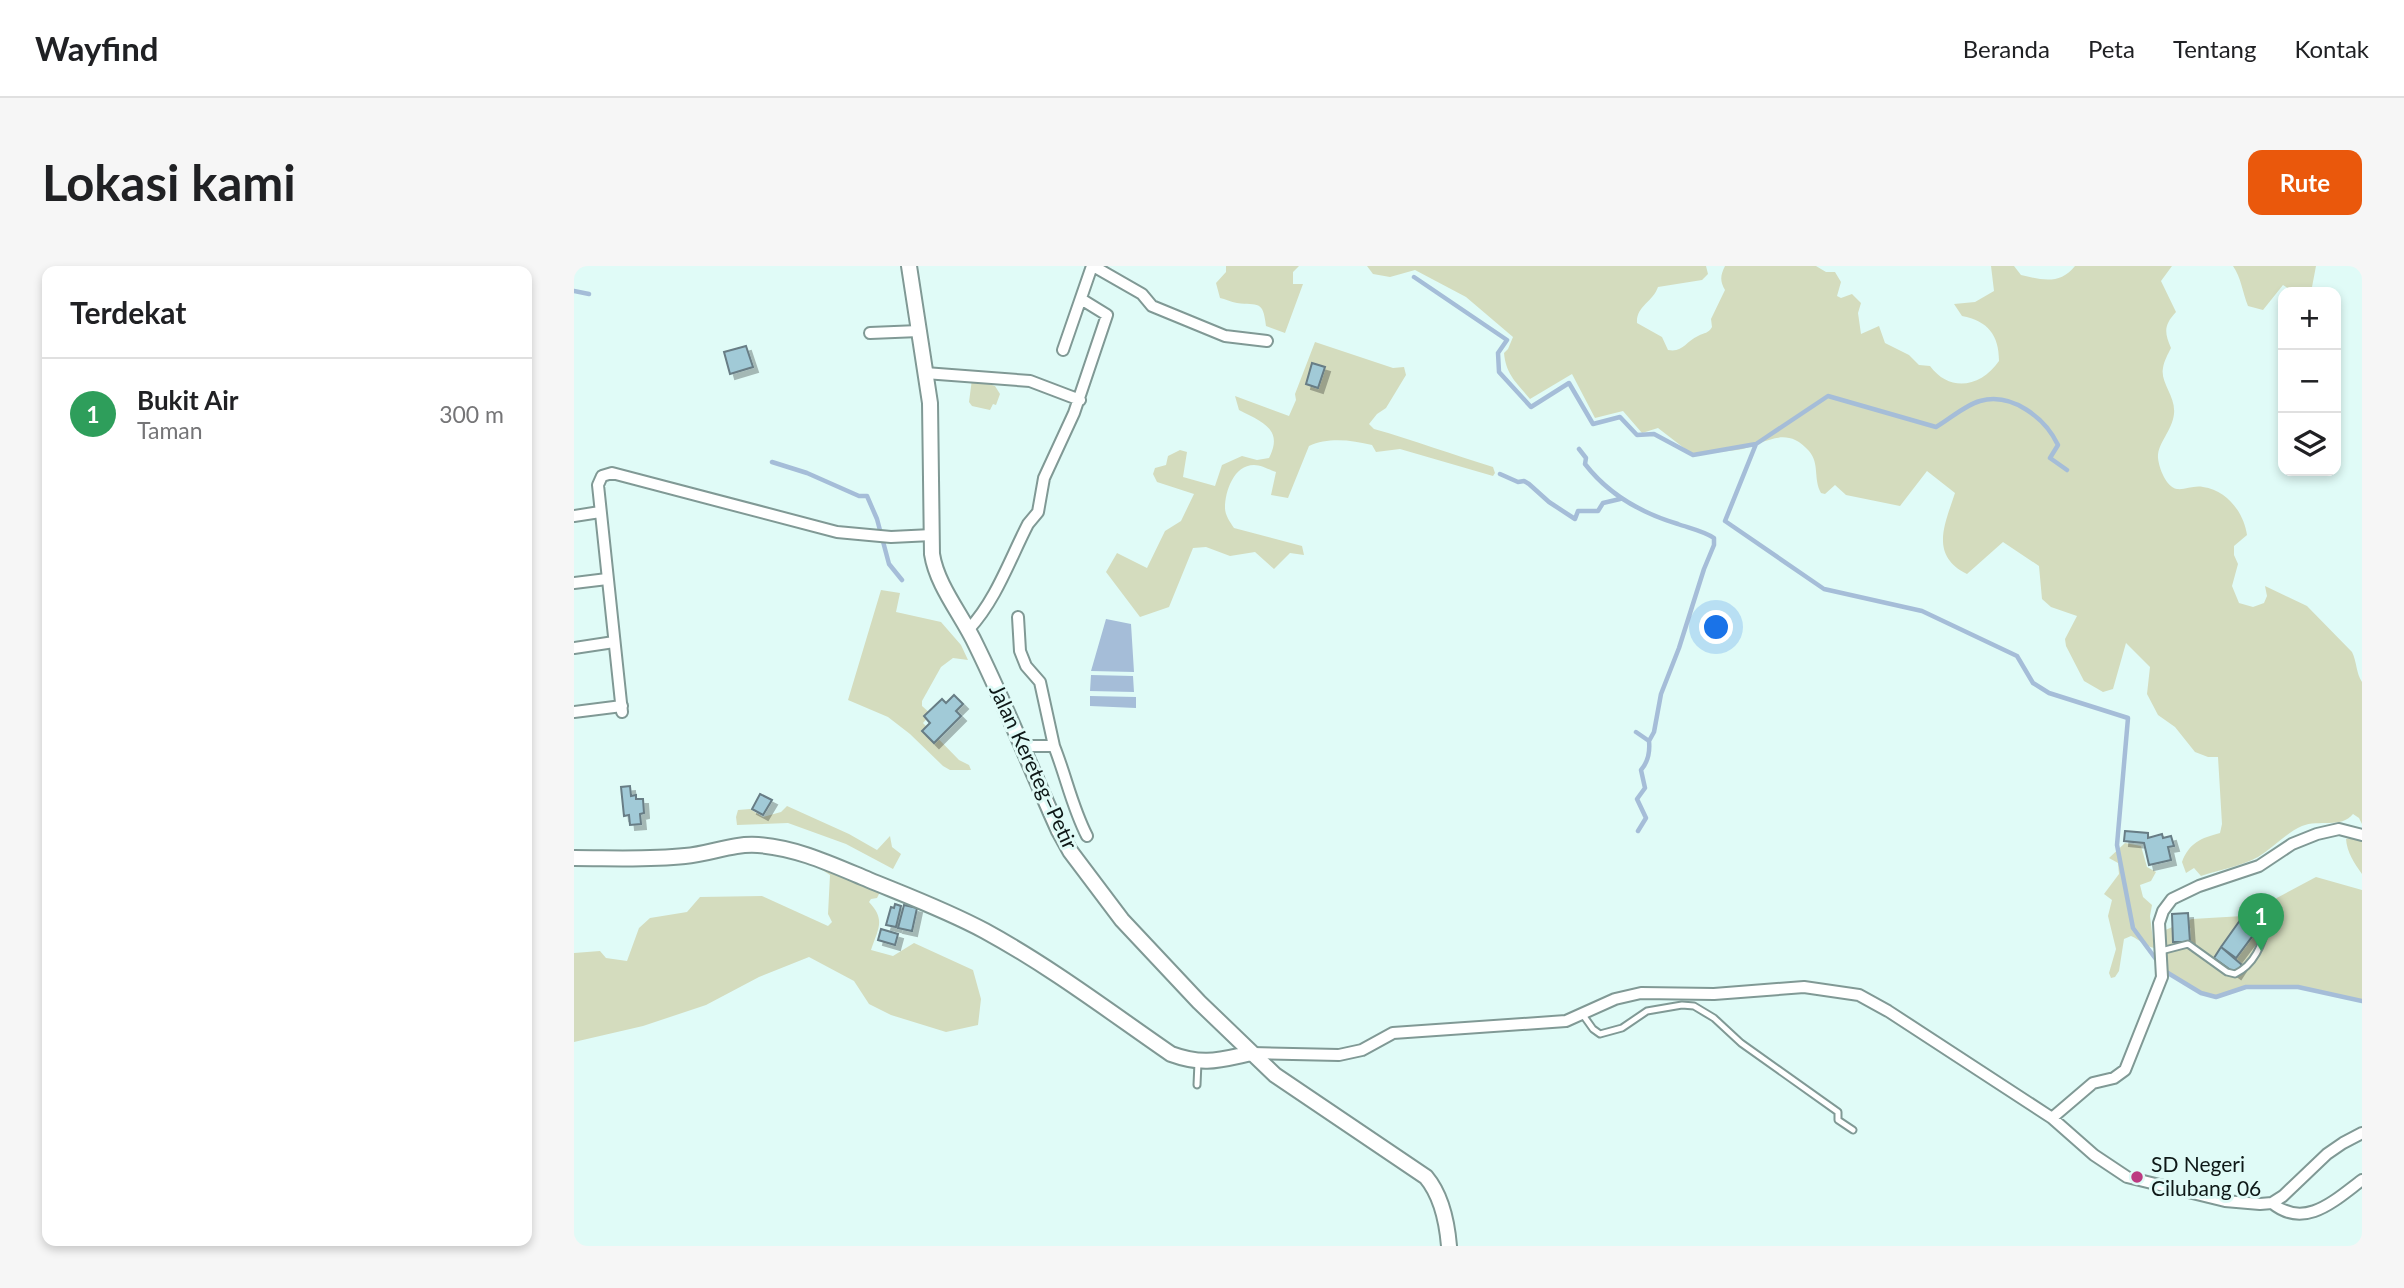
<!DOCTYPE html>
<html lang="id">
<head>
<meta charset="utf-8">
<style>
  body { margin:0; font-family:Lato,sans-serif; background:#f6f6f6; color:#202124 }
  .controls { position:absolute; right:21px; top:21px; display:grid; overflow:hidden; border-radius:14px; box-shadow:0 4px 10px #0003 }
  .controls button { width:63px; height:63px; display:grid; place-items:center; padding:0; border:0; border-bottom:2px solid #e0e0e0; background:#fff; color:#202124; font:35px sans-serif }
  .you { position:absolute; left:1143px; top:362px; width:24px; height:24px; margin:-18px; border:5px solid #fff; border-radius:50%; background:#1a73e8; box-shadow:0 0 0 10px #1a73e833 }
  .badge { display:grid; place-items:center; width:46px; height:46px; border-radius:50%; background:#ea580c; color:#fff; font-size:23px; font-weight:700 }
  .pin { position:absolute; translate:-50% -58px; filter:drop-shadow(0 2px 4px #0008) }
  .pin::after { content:''; position:absolute; top:37px; width:24px; height:21px; background:inherit; clip-path:polygon(0 0,100% 0,50% 100%) }
  .list { margin:0; padding:0; list-style:none }
  h2 { display:flex; justify-content:space-between; align-items:center; height:91px; margin:0; padding:0 28px; font-size:30px }
  h2 small { font-size:23px; font-weight:400; color:#757577 }
  .list li { display:grid; grid-template-columns:46px 1fr auto; gap:21px; align-items:center; box-sizing:border-box; height:112px; padding:0 28px; border-top:2px solid #e0e0e0 }
  .list b { display:block; font-size:26px; white-space:nowrap }
  .list p { margin:0; font-size:23px; white-space:nowrap; color:#757577 }
  .list em { font-size:23px; font-style:normal; color:#757577 }
  .icon { flex:none; width:38px; height:38px; fill:none; stroke:currentColor; stroke-width:2; stroke-linecap:round; stroke-linejoin:round }
  .map { position:relative; flex:none; width:1788px; height:980px; overflow:hidden; border-radius:14px }
  header { display:flex; align-items:center; gap:42px; box-sizing:border-box; height:98px; padding:0 35px; background:#fff; border-bottom:2px solid #e0e0e0 }
  header strong { font-size:33px }
  nav { display:flex; gap:38px; margin-inline-start:auto; font-size:24px }
  .intro { display:flex; align-items:center; justify-content:space-between; box-sizing:border-box; height:168px; padding:0 42px }
  h1 { margin:0; font-size:49px }
  .button { padding:18px 32px; border-radius:14px; background:#ea580c; color:#fff; font-size:24px; font-weight:700 }
  main { display:flex; gap:42px; padding:0 42px }
  aside { flex:1; background:#fff; border-radius:14px; box-shadow:0 4px 10px #0003 }
  .map>svg:first-child { display:block }
  .green { fill:#d4dcbe }
  .water { fill:#a5bdd8 }
  .lines { fill:none; stroke-linecap:round; stroke-linejoin:round }
  .stream { stroke:#a5bdd8; stroke-width:4.5 }
  .building { fill:#a1cad7; stroke:#677d85; stroke-width:2; filter:url(#shadow) }
  .service-casing { stroke:#809995; stroke-width:9 }
  .minor-casing { stroke:#809995; stroke-width:14 }
  .tertiary-casing { stroke:#809995; stroke-width:18 }
  .service { stroke:#fff; stroke-width:5 }
  .minor { stroke:#fff; stroke-width:10 }
  .tertiary { stroke:#fff; stroke-width:14 }
  .poi-dot { fill:#bc3a81; stroke:#e0fbf7; stroke-width:2.5 }
  .labels { text-anchor:middle; stroke-width:6; stroke-linejoin:round; paint-order:stroke }
  .street-label { font-size:21px; fill:#0e1817; stroke:#e0fbf7 }
  .poi-label { font-size:21px; fill:#0e1817; stroke:#e0fbf7; text-anchor:start }
</style>
</head>
<body>
<header>
<strong>Wayfind</strong>
<nav><a>Beranda</a><a>Peta</a><a>Tentang</a><a>Kontak</a></nav>
</header>
<div class="intro"><h1>Lokasi kami</h1><a class="button">Rute</a></div>
<main>
<aside>
<h2>Terdekat<small></small></h2>
<ul class="list">
<li><span class="badge" style="background:#2e9e5b">1</span><div><b>Bukit Air</b><p>Taman</p></div><em>300 m</em></li>
</ul>
</aside>
<div class="map">
<svg width="1788" height="980" viewBox="0 0 1788 980">
  <defs>
    <filter id="shadow"><feDropShadow dx="5" dy="5" stdDeviation="0" flood-color="#0004"/></filter>
  </defs>
  <rect width="100%" height="100%" fill="#e0fbf7"/>
  <path class="green" d="M652 0H725L719 6V18H729L711 67 692 60C689 33 684 40 663 37 657 36 651 33 646 32L642 17 652 6Z
    M793 0H1132L1134 8 1128 14 1084 21C1079 36 1062 40 1063 57L1088 71 1094 84C1109 87 1112 75 1124 70 1131 66 1134 68 1138 61L1137 53 1151 24C1146 15 1146 10 1151 0H1242L1252 6H1261L1267 16 1263 30 1267 32 1278 28 1287 37 1284 47 1287 68 1305 60 1311 77 1335 89 1345 99 1356 100C1376 127 1407 121 1425 95 1425 69 1414 55 1388 50L1380 38 1401 36 1420 25 1417 0H1440L1447 9C1468 14 1486 19 1501 0H1598L1587 15 1602 46C1590 59 1590 66 1597 82 1594 88 1590 95 1589 102 1586 117 1602 130 1600 148 1598 165 1583 178 1584 192 1585 202 1592 221 1603 223 1611 224 1620 219 1629 221 1653 224 1670 247 1673 269L1660 280V289L1664 298 1658 320 1665 337 1679 341 1690 337 1693 330 1691 320 1733 340 1778 386C1783 396 1782 407 1788 416V558L1785 552 1779 548C1767 563 1745 553 1728 560 1712 567 1699 582 1684 591 1667 600 1645 604 1627 610L1620 602 1612 607 1608 596C1615 577 1627 572 1646 567L1648 558 1644 491H1634L1621 486 1601 461 1584 449 1573 428 1576 401 1552 377 1539 423 1529 426 1510 415 1492 380 1491 373 1503 350 1477 341 1468 333 1465 300 1429 276 1393 308C1355 289 1371 258 1381 227L1353 205 1326 240 1272 229 1261 219 1251 228 1247 227C1239 213 1246 198 1235 185 1210 157 1190 180 1163 184 1149 186 1134 187 1119 189L1084 162 1068 167 1049 145 1021 152 998 108 956 133C943 117 932 109 930 87L934 83 939 71 892 31 841 4 816 11 799 8Z
    M1659 0H1742L1738 21 1733 26H1720L1709 19 1689 44 1674 40C1669 28 1667 11 1659 0Z
    M741 76 819 102 830 101 832 109 812 142 803 148 795 158 800 163C840 174 879 189 919 201L921 207 919 210 826 183 802 186 798 179C778 174 754 171 735 180L714 232 697 229 702 206C696 204 687 199 680 199 660 199 651 225 651 242 651 249 656 256 660 262L728 280 730 289 716 287 700 303 681 286 656 290 632 281 619 282 595 341 566 351 532 306 543 287 573 302 591 265 607 255 620 228 583 216 579 208 581 202 592 199 594 190 606 184 613 186 609 211 641 220 648 199 668 190 683 194 695 192C710 163 688 156 665 144L661 130 715 150 722 134 721 128Z
    M398 113 421 120 426 128 422 139 419 138 416 144 398 140 395 136Z
    M307 324 326 327 322 346 367 356 387 379 394 394 379 392 367 401 348 435V440L357 448 349 457 385 494 395 499 397 504H376L369 500 336 468 314 451 274 434Z
    M213 540 275 568 303 584 316 570 318 581 327 588 319 603 272 578 214 557 163 559 162 551 164 544 176 543 189 551 207 546Z
    M1780 571 1788 575V608C1780 597 1773 586 1772 573Z
    M207 574 236 581 307 614V624L303 632 297 633 295 636C312 654 304 663 297 684L319 690 340 677 399 704 407 733 404 759 372 766 317 749 295 738 280 715 235 691 185 711 132 739 69 760 0 776V687L26 685 32 692 53 695 65 662 76 652 113 646 126 631 188 630 254 660 258 656 254 648 256 609C222 585 197 586 158 587L167 575Z
    M1551 577 1567 580 1573 601 1582 606 1577 615 1566 619 1569 631 1578 639 1576 650 1580 682C1573 681 1566 674 1557 670L1550 673 1545 705 1541 711 1537 712 1535 707 1542 683 1534 650 1538 634 1530 628 1545 608 1544 597 1535 592Z
    M1742 611 1788 624V735L1723 721H1672L1642 731 1627 727 1588 703 1584 667 1618 653 1669 650Z"/>
  <path class="water" d="M532 353 557 358 560 406 517 405Z
    M517 409 559 410 560 426 516 425Z
    M516 430 562 431V442L516 440Z"/>
  <g class="lines">
    <path class="stream" d="M840 11 933 74 924 87 925 106 957 141 995 117 1019 158 1046 151 1063 169 1080 168 1119 189 1182 178 1254 130 1362 161C1376 153 1391 139 1406 135 1438 126 1471 152 1484 179L1476 192 1493 204
      M0 25 15 28
      M1182 178 1151 255 1250 323 1348 345 1443 390 1459 417 1475 427 1554 452 1543 579 1559 662 1584 696
      M1005 183 1012 192 1011 198C1035 229 1067 247 1104 258 1115 262 1130 265 1140 272V279L1130 303 1105 382 1087 428 1080 466 1075 475
      M198 196 233 207 285 230H293L303 253 315 298 328 314
      M926 208 944 216 950 215 955 218 975 236 1001 253 1004 245H1024L1029 237 1046 233
      M1062 466 1075 475C1076 485 1074 496 1067 504L1071 522 1063 533 1072 552 1064 565
      M1589 704 1627 727 1642 731 1672 721H1724L1788 735"/>
  </g>
  <path class="building" d="M172 80 179 101 156 108 150 86Z
    M738 97 751 101 744 122 732 118Z
    M380 429 389 438 382 445 387 450 360 477 348 465 356 457 350 450 368 433 372 437Z
    M56 520 57 530 62 529V533H69L70 547 66 548 67 558 56 559 55 549 50 550 47 521Z
    M186 528 198 534 189 549 178 543Z
    M1551 565 1574 567V572L1588 568 1589 572 1597 570 1600 580 1594 581 1597 594 1575 599 1570 577 1550 575Z
    M321 638 327 640 322 661 312 659 317 641 320 642Z
    M330 639 343 642 338 665 324 662Z
    M1614 647 1616 676H1599L1598 648Z
    M1669 650 1686 660 1662 692 1647 681Z
    M307 663 324 668 321 679 304 674Z
    M1647 681 1668 699 1662 708 1640 692Z"/>
  <g class="lines">
    <g class="service-casing">
      <path id="service" d="M1587 685 1614 678 1653 706 1661 708C1680 699 1689 678 1692 659
        M1009 749 1019 763 1026 768 1048 762 1073 745 1108 739 1120 740 1140 752 1167 777 1264 846V854L1279 864
        M623 819 624 796"/>
    </g>
    <g class="minor-casing">
      <path id="minor" d="M519 0 568 28 578 40 651 70 693 75
        M296 67 345 65
        M489 84 518 0
        M351 107 456 115 506 134
        M0 250 26 246
        M0 317 33 313
        M444 351 446 385 452 400 466 416 480 480
        M395 363C422 334 436 293 454 258L464 246 470 212 500 147 533 49 507 33
        M0 382 40 376
        M0 446 48 440
        M48 446 24 219 28 210 38 207 263 266 317 271 358 269
        M447 480H480C492 510 498 541 513 570
        M678 787 765 789 788 784 819 767 992 755 1041 733 1067 727 1140 728 1230 721 1285 729 1314 745 1478 852 1520 889 1553 911 1651 935 1686 938 1698 937 1709 930 1753 888 1769 877 1788 867
        M1478 852 1519 817 1540 812 1551 804 1588 711 1585 657 1589 645 1598 633 1625 620 1685 600 1718 578 1743 568 1765 563 1788 569
        M1698 937C1731 964 1761 934 1788 914"/>
    </g>
    <g class="tertiary-casing">
      <path id="tertiary" d="M335 0 356 137 358 288C363 320 388 349 402 379 432 440 457 503 485 565L496 585 548 654 625 736 701 809 852 911C868 930 873 956 875 980
        M0 592C37 592 74 594 111 590 136 588 159 577 184 579 224 582 259 599 295 614 334 630 374 645 411 665 477 701 536 746 597 788 630 800 645 794 678 787"/>
    </g>
    <use href="#service" class="service"/>
    <use href="#minor" class="minor"/>
    <use href="#tertiary" class="tertiary"/>
  </g>
  <circle class="poi-dot" cx="1563" cy="911" r="7"/>
  <g class="labels">
    <g class="street-label">
      <text transform="translate(459 501) rotate(65)" y="7">Jalan Kereteg–Petir</text>
    </g>
    <g class="poi-label">
      <text x="1577" y="906">SD Negeri<tspan x="1577" dy="24">Cilubang 06</tspan></text>
    </g>
  </g>
</svg>
<div class="controls">
<button>+</button>
<button>−</button>
<button><svg class="icon" aria-label="layers" viewBox="0 0 24 24"><path d="M12 4l9 5-9 5-9-5zM3 14l9 5 9-5"/></svg></button>
</div>
<div class="you"></div>
<div class="pin badge" style="left:1687px;top:685px;background:#2e9e5b">1</div>
</div>
</main>
</body>
</html>
